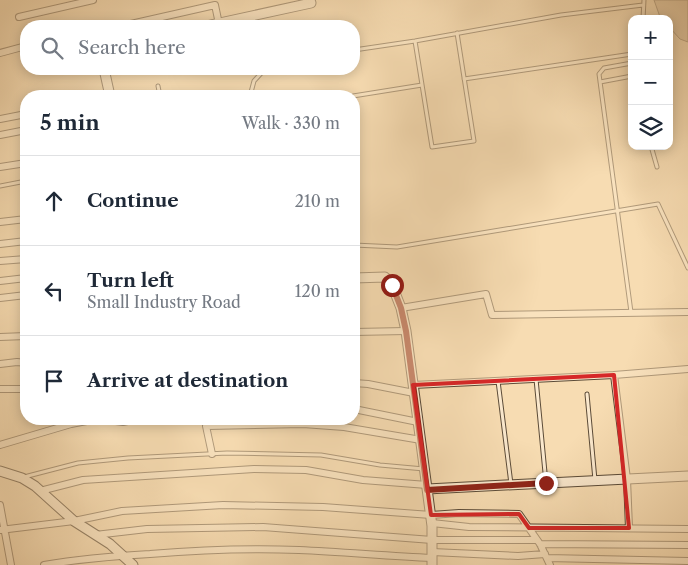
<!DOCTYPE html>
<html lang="en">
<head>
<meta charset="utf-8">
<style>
  body { margin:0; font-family:"Libre Caslon Text",serif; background:#f6f6f7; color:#1f2937 }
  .controls { position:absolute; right:15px; top:15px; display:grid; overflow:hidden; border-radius:10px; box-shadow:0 2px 12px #0003 }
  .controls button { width:45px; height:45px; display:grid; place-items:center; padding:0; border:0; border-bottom:1px solid #e0e1e3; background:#fff; color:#1f2937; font:25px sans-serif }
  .stop { position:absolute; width:15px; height:15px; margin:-11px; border:4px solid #8f2418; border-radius:50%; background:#fff }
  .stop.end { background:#8f2418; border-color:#fff; box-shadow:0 1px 5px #0008 }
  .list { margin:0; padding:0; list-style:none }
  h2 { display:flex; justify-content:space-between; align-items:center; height:65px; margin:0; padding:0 20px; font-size:21px }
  h2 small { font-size:16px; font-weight:400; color:#747a83 }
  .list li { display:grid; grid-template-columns:32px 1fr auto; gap:15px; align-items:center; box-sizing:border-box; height:90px; padding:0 20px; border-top:1px solid #e0e1e3 }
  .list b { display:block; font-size:19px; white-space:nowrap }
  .list p { margin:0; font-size:16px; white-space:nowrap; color:#747a83 }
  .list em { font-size:16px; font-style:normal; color:#747a83 }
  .icon { flex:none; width:28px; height:28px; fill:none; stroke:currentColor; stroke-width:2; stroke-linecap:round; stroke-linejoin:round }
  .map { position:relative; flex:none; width:688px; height:565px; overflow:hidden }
  .search { position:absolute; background:#fff; box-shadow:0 2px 12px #0003; left:20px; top:20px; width:340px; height:55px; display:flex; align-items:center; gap:12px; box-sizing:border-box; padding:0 18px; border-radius:20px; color:#747a83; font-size:19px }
  .panel { position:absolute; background:#fff; box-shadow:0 2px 12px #0003; left:20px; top:90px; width:340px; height:335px; border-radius:20px }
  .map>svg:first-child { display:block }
  .green { fill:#d4bb96; stroke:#7e6b52 }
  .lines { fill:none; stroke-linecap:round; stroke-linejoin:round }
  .service-casing { stroke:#5b4b38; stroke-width:5 }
  .minor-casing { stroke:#5b4b38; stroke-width:8 }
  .tertiary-casing { stroke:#5b4b38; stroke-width:11 }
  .secondary-casing { stroke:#271b0f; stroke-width:11 }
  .service { stroke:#fae8cd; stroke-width:3 }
  .minor { stroke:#fae8cd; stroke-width:6 }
  .tertiary { stroke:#fae8cd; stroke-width:9 }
  .secondary { stroke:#fae8cd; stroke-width:9 }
  .route { stroke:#8f2418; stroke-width:6 }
  .marked { fill:none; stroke:#d62828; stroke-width:4; stroke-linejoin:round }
</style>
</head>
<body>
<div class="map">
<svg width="688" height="565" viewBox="0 0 688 565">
  <rect width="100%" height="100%" fill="#f7dcb2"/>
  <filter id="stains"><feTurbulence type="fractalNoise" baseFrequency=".004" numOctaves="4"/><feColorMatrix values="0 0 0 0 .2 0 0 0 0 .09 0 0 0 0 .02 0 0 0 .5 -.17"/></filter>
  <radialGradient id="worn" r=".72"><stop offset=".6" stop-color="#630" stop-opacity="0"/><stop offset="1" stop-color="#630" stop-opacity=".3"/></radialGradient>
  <path class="green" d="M654 0H688V42L680 39 669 27V19H662L660 17Z"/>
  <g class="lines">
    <g class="service-casing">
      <path id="service" d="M643 19 644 0
        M415 41 432 147 474 141 457 33
        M354 50 415 41 561 15 643 5
        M464 79 632 54
        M600 82 632 76
        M158 86 160 96
        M250 96 254 81 265 69
        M353 96 422 85
        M651 146 657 167
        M0 186 26 181
        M354 245 397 247 658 204 688 268
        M631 312 599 74 604 68 632 63
        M536 379 546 483
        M498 381 511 484
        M587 394 595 480
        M24 477 78 463 128 458 227 453 321 455 380 465 424 469"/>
    </g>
    <g class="minor-casing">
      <path id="minor" d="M19 17 93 0
        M122 26 215 5 219 24
        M0 53 26 46
        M0 119 26 114
        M0 135 26 130
        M0 167 26 163
        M0 222 26 219
        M0 244 26 241
        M0 261 26 259
        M0 281 26 278
        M0 298 26 295
        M401 308 486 294 492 315 688 312
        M354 332 406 331
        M0 337 26 336
        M0 364 17 362 26 363
        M614 375 627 479 629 528
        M354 383 368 384 414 393
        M413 385 614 375 688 369
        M0 389H26
        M354 409 418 422
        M101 419 123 422 132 420V419
        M0 445 71 424 97 419
        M212 454 206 426 303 424 344 427 421 440
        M40 491 83 480 254 469 306 470 363 480 427 485
        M0 505 11 565
        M432 523 469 527 688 529
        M0 530 74 521 122 511 223 505 323 507 431 515 459 513 519 514 540 544 550 565
        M95 535 147 529 263 527 432 540H537
        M540 544 688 545
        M432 552 518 556 545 554
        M547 558 688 561
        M44 565C79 559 115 556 150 554 199 550 249 548 299 550 343 552 388 556 432 558"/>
    </g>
    <g class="tertiary-casing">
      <path id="tertiary" d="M206 26 311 3 310 0
        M104 69 110 96
        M354 278 385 277 392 285 401 308 406 331 432 526V565
        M427 489 688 476"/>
    </g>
    <g class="secondary-casing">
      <path id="secondary" d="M0 471 22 478 35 486 74 521 110 544 133 565"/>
    </g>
    <use href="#service" class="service"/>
    <use href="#minor" class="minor"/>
    <use href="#tertiary" class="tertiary"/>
    <use href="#secondary" class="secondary"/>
  </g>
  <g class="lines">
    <path class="route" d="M392 285 401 308 406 331 427 490 546 483"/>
  </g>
  <path d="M0 0H688V565H0ZM614 375 629 528H529L519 514 431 515 413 385Z" fill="#f7dcb2" fill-opacity=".55" fill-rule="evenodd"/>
  <path class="marked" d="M614 375 629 528H529L519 514 431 515 413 385Z"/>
  <rect width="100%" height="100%" filter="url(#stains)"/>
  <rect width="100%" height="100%" fill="url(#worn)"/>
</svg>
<div class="controls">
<button>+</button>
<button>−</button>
<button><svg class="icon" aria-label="layers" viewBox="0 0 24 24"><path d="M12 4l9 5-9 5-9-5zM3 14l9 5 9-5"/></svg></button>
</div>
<div class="stop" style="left:392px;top:285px"></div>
<div class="stop end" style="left:546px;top:483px"></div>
<div class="search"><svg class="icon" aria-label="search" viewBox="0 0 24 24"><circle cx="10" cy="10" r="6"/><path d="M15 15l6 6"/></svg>Search here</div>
<section class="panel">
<h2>5 min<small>Walk · 330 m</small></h2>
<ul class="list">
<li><svg class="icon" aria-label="ahead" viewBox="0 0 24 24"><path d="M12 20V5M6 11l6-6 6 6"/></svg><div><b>Continue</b></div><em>210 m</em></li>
<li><svg class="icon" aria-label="left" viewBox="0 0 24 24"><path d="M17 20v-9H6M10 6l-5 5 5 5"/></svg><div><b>Turn left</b><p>Small Industry Road</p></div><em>120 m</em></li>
<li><svg class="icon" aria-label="arrive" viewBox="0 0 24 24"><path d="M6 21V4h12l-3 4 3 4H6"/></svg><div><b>Arrive at destination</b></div></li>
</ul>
</section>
</div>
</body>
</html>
